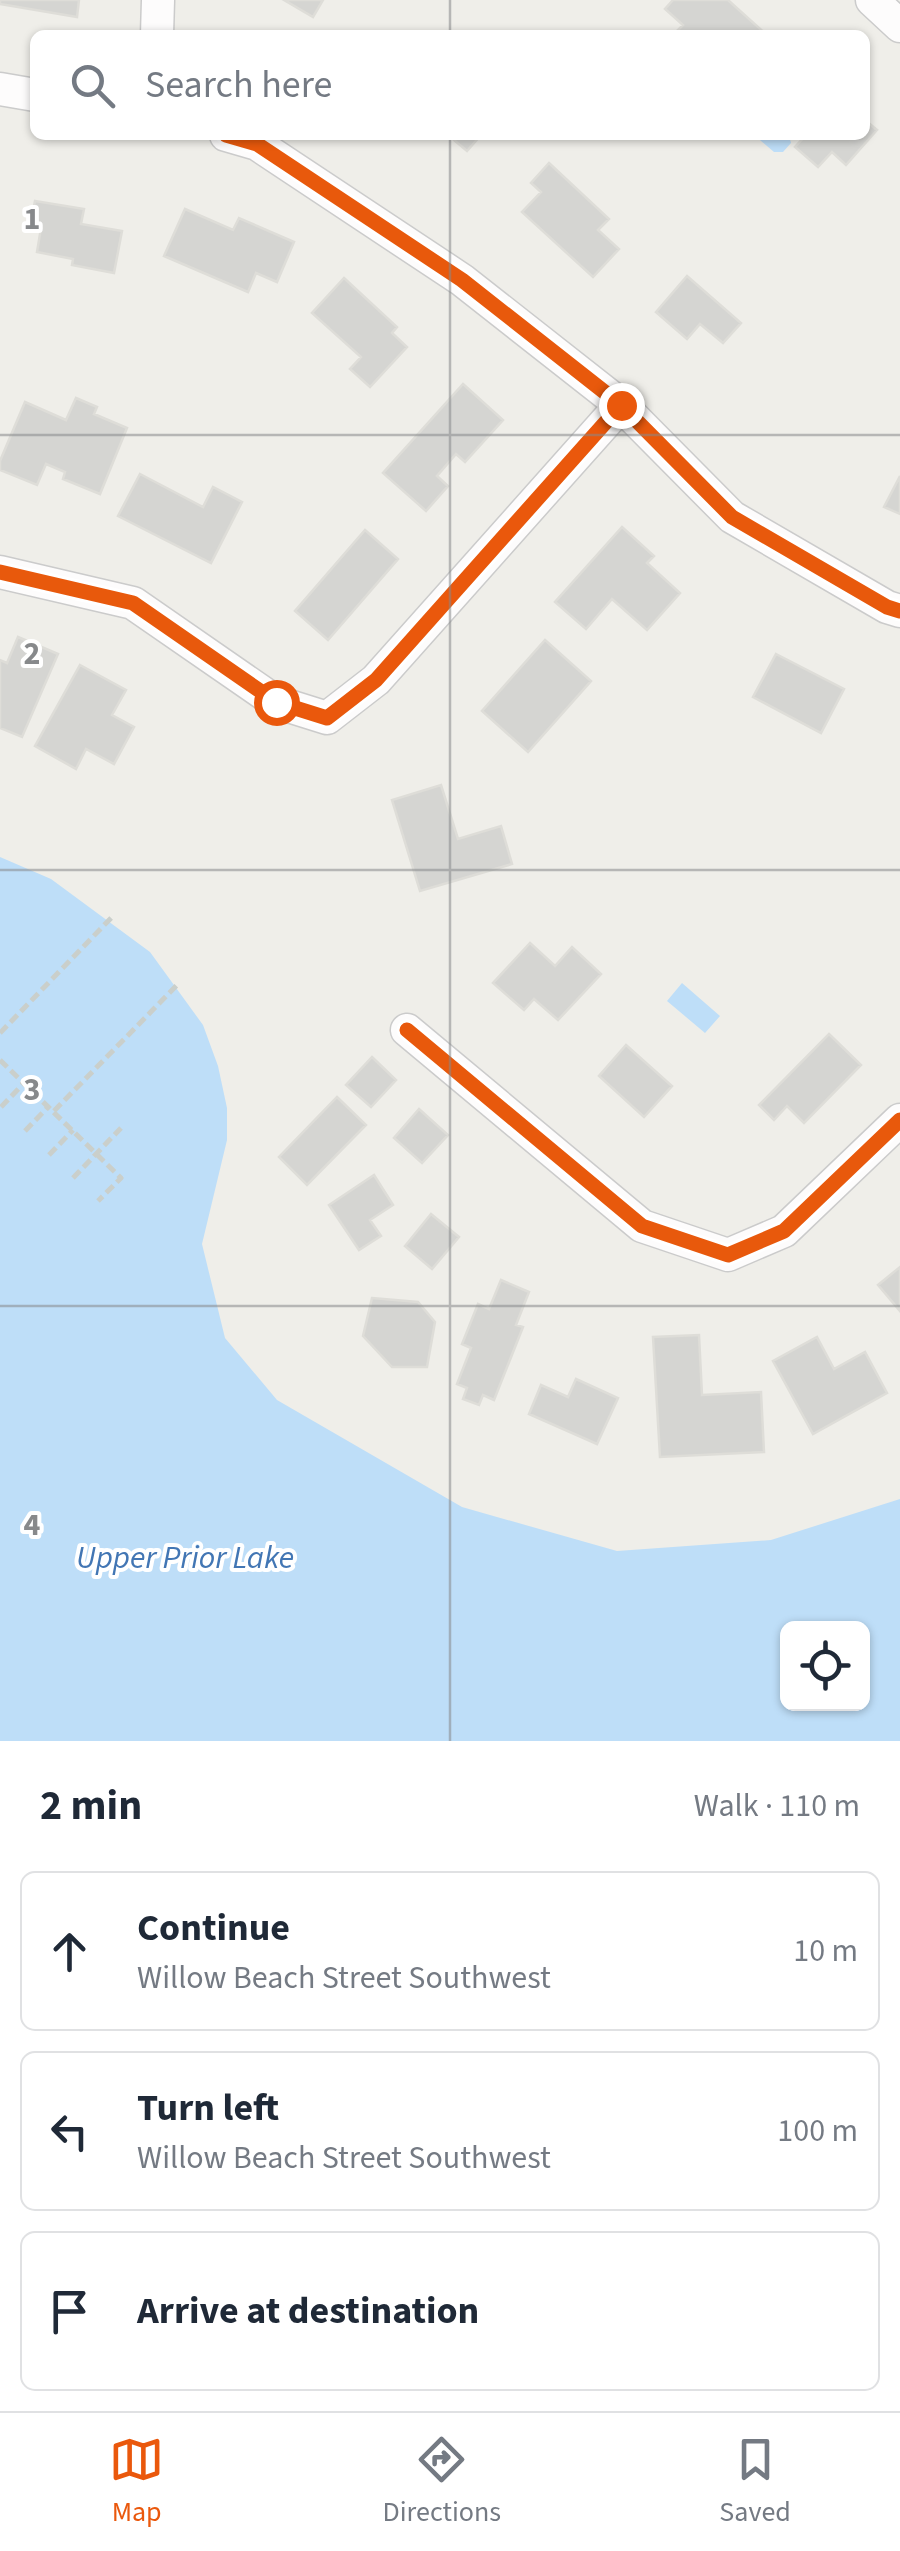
<!DOCTYPE html>
<html lang="en">
<head>
<meta charset="utf-8">
<style>
  body { margin:0; font-family:"Source Sans 3",sans-serif; background:#f2f2f3; color:#1f2937 }
  .controls { position:absolute; right:30px; bottom:30px; display:grid; overflow:hidden; border-radius:15px; box-shadow:0 2px 8px #0004 }
  .controls button { width:90px; height:90px; display:grid; place-items:center; padding:0; border:0; border-bottom:2px solid #e0e1e3; background:#fff; color:#1f2937; font:50px sans-serif }
  .stop { position:absolute; width:30px; height:30px; margin:-22px; border:8px solid #ea580c; border-radius:50%; background:#fff }
  .stop.end { background:#ea580c; border-color:#fff; box-shadow:0 2px 10px #0008 }
  .list { margin:0; padding:0; list-style:none }
  h2 { display:flex; justify-content:space-between; align-items:center; height:130px; margin:0; padding:0 40px; font-size:42px }
  h2 small { font-size:32px; font-weight:400; color:#747a83 }
  .list li { display:grid; grid-template-columns:65px 1fr auto; gap:30px; align-items:center; box-sizing:border-box; height:160px; margin:0 20px 20px; padding:0 20px; border:2px solid #e0e1e3; border-radius:15px }
  .list b { display:block; font-size:38px; white-space:nowrap }
  .list p { margin:0; font-size:32px; white-space:nowrap; color:#747a83 }
  .list em { font-size:32px; font-style:normal; color:#747a83 }
  .icon { flex:none; width:55px; height:55px; fill:none; stroke:currentColor; stroke-width:2; stroke-linecap:round; stroke-linejoin:round }
  .map { position:relative; flex:none; width:900px; height:1741px; overflow:hidden }
  .search { position:absolute; background:#fff; box-shadow:0 2px 8px #0004; left:30px; right:30px; top:30px; height:110px; display:flex; align-items:center; gap:25px; box-sizing:border-box; padding:0 35px; border-radius:15px; color:#747a83; font-size:38px }
  .sheet { height:670px; background:#fff }
  nav { display:flex; justify-content:space-around; align-items:center; box-sizing:border-box; height:140px; border-top:2px solid #e0e1e3; background:#fff; font-size:28px; color:#747a83 }
  nav a { display:grid; justify-items:center; gap:5px }
  nav .on { color:#ea580c }
  .map>svg:first-child { display:block }
  .water { fill:#bedef8; fill-rule:evenodd }
  .building { fill:#d5d5d2; stroke:#deddd8; stroke-width:2.5 }
  .lines { fill:none; stroke-linecap:round; stroke-linejoin:round }
  .street-casing { stroke:#cbcbcb; stroke-width:35 }
  .path { stroke:#cacfcb; stroke-width:5; stroke-dasharray:10 5; stroke-linecap:butt }
  .street { stroke:#fdfcfc; stroke-width:32 }
  .cycleway-casing { stroke:#fff; stroke-width:21 }
  .cycleway { stroke:#e8590c; stroke-width:15 }
  .route { stroke:#ea580c; stroke-width:12 }
  .grid { fill:none; stroke:#87898b; stroke-width:2.5; stroke-opacity:0.55 }
  .labels { text-anchor:middle; stroke-width:8; stroke-linejoin:round; paint-order:stroke }
  .water-label { font-size:32px; font-style:italic; fill:#4276b4; stroke:#fff }
  .grid-label { font-size:32px; text-anchor:middle; font-weight:bold; fill:#87898b; stroke:#fff; stroke-width:8; stroke-linejoin:round; paint-order:stroke }
</style>
</head>
<body>
<div class="map">
<svg width="900" height="1741" viewBox="0 0 900 1741">
  <rect width="100%" height="100%" fill="#efeee9"/>
  <path class="water" d="M754 135H789L791 143 783 152H774Z
    M0 857 51 879 150 952 203 1025 218 1066 227 1108V1140L202 1244 225 1338 277 1400 462 1507 617 1551 771 1540 900 1499V1741H0ZM862 1628V1704H788V1628Z
    M682 983 720 1016 705 1033 667 1001Z"/>
  <path class="building" d="M0 0H79L77 17 0 4Z
    M284 0H323L313 17Z
    M673 0H728L767 35H673L683 25 665 9Z
    M865 120 877 130 846 165 832 152 818 167 795 147 806 135H865Z
    M448 135H481L467 151Z
    M549 163 609 219 598 230 619 249 593 277 522 212 541 192 531 183Z
    M35 201 84 209 81 224 122 231 114 273 72 265 73 259 37 252 41 228 30 226Z
    M185 209 233 230 239 218 294 242 277 282 256 273 248 292 164 256Z
    M687 276 741 323 723 343 700 324 687 339 656 312Z
    M344 278 397 327 392 333 407 347 370 387 350 369 361 357 312 313Z
    M463 384 503 420 465 462 456 454 437 476 448 486 426 511 383 473Z
    M76 398 97 407 94 414 127 428 100 494 63 479 65 472 46 464 37 485 0 470V461L25 402 66 420Z
    M140 474 203 507 213 487 242 502 211 563 118 516Z
    M900 476V514L884 507Z
    M622 527 654 556 647 563 680 593 647 630 612 599 586 629 555 602Z
    M365 530 398 559 328 640 295 611Z
    M18 637 58 654 22 737 0 728V660L7 663Z
    M545 640 591 681 528 752 482 711Z
    M776 654 844 689 821 733 753 697Z
    M80 665 126 690 112 715 134 727 114 764 86 749 76 769 35 746Z
    M441 785 458 839 501 826 512 864 420 891 392 800Z
    M530 943 555 966 572 947 601 974 558 1020 534 999 524 1010 493 983Z
    M829 1034 861 1065 804 1123 787 1106 774 1120 759 1105Z
    M626 1045 672 1086 644 1117 599 1076Z
    M372 1057 396 1080 371 1107 346 1085Z
    M337 1097 366 1125 307 1185 279 1157Z
    M419 1109 448 1135 422 1163 394 1138Z
    M374 1175 393 1205 370 1220 381 1236 359 1250 329 1205Z
    M431 1214 459 1237 432 1269 405 1246Z
    M900 1267V1311L878 1285Z
    M501 1280 529 1292 516 1325 523 1327 494 1400 483 1395 479 1405 463 1399 467 1388 457 1384 471 1348 462 1344 478 1304 489 1309Z
    M372 1298 418 1302 435 1322 427 1367H392L363 1336Z
    M699 1335 702 1395 761 1392 764 1452 660 1457 653 1337Z
    M817 1337 834 1369 865 1352 887 1393 813 1434 773 1361Z
    M576 1379 618 1398 597 1444 529 1414 541 1385 568 1397Z"/>
  <g class="lines">
    <g class="street-casing">
      <path id="street" d="M872 0 900 26
        M157 35 158 0
        M0 89 35 95
        M226 135 257 144 462 280 621 405 732 517 887 607 900 611
        M0 572 133 603 276 702 327 718 376 680 621 405
        M407 1030 642 1226 728 1255 784 1231 900 1120"/>
    </g>
    <path class="path" d="M0 1033 112 917
      M0 1060 121 1178 98 1201
      M1 1107 24 1083
      M54 1111 179 983
      M25 1131 49 1106
      M49 1155 73 1130
      M73 1178 121 1128"/>
    <use href="#street" class="street"/>
    <g class="cycleway-casing">
      <path id="cycleway" d="M226 135 257 144 462 280 621 405 732 517 887 607 900 611
        M0 572 133 603 276 702 327 718 376 680 621 405
        M407 1030 642 1226 728 1255 784 1231 900 1120"/>
    </g>
    <use href="#cycleway" class="cycleway"/>
  </g>
  <g class="lines">
    <path class="route" d="M276 702 327 718 376 680 621 405"/>
  </g>
  <path class="grid" d="M450 0V35M450 135V1741M0 435H900M0 870H900M0 1306H900"/>
  <g class="labels">
    <g class="water-label">
      <text x="185" y="1568">Upper Prior Lake</text>
    </g>
  </g>
  <g class="grid-label">
    <text x="32" y="229">1</text>
    <text x="32" y="664">2</text>
    <text x="32" y="1100">3</text>
    <text x="32" y="1535">4</text>
  </g>
</svg>
<div class="controls">
<button><svg class="icon" aria-label="locate" viewBox="0 0 24 24"><circle cx="12" cy="12" r="6"/><path d="M12 2v4M12 18v4M2 12h4M18 12h4"/></svg></button>
</div>
<div class="stop" style="left:276px;top:702px"></div>
<div class="stop end" style="left:621px;top:405px"></div>
<div class="search"><svg class="icon" aria-label="search" viewBox="0 0 24 24"><circle cx="10" cy="10" r="6"/><path d="M15 15l6 6"/></svg>Search here</div>
</div>
<section class="sheet">
<h2>2 min<small>Walk · 110 m</small></h2>
<ul class="list">
<li><svg class="icon" aria-label="ahead" viewBox="0 0 24 24"><path d="M12 20V5M6 11l6-6 6 6"/></svg><div><b>Continue</b><p>Willow Beach Street Southwest</p></div><em>10 m</em></li>
<li><svg class="icon" aria-label="left" viewBox="0 0 24 24"><path d="M17 20v-9H6M10 6l-5 5 5 5"/></svg><div><b>Turn left</b><p>Willow Beach Street Southwest</p></div><em>100 m</em></li>
<li><svg class="icon" aria-label="arrive" viewBox="0 0 24 24"><path d="M6 21V4h12l-3 4 3 4H6"/></svg><div><b>Arrive at destination</b></div></li>
</ul>
</section>
<nav>
<a class="on"><svg class="icon" aria-label="map" viewBox="0 0 24 24"><path d="M3 6l6-2 6 2 6-2v14l-6 2-6-2-6 2zM9 4v14M15 6v14"/></svg>Map</a>
<a><svg class="icon" aria-label="directions" viewBox="0 0 24 24"><path d="M12 3l9 9-9 9-9-9zM9 14v-3h6M13 9l2 2-2 2"/></svg>Directions</a>
<a><svg class="icon" aria-label="saved" viewBox="0 0 24 24"><path d="M7 4h10v16l-5-4-5 4z"/></svg>Saved</a>
</nav>
</body>
</html>
